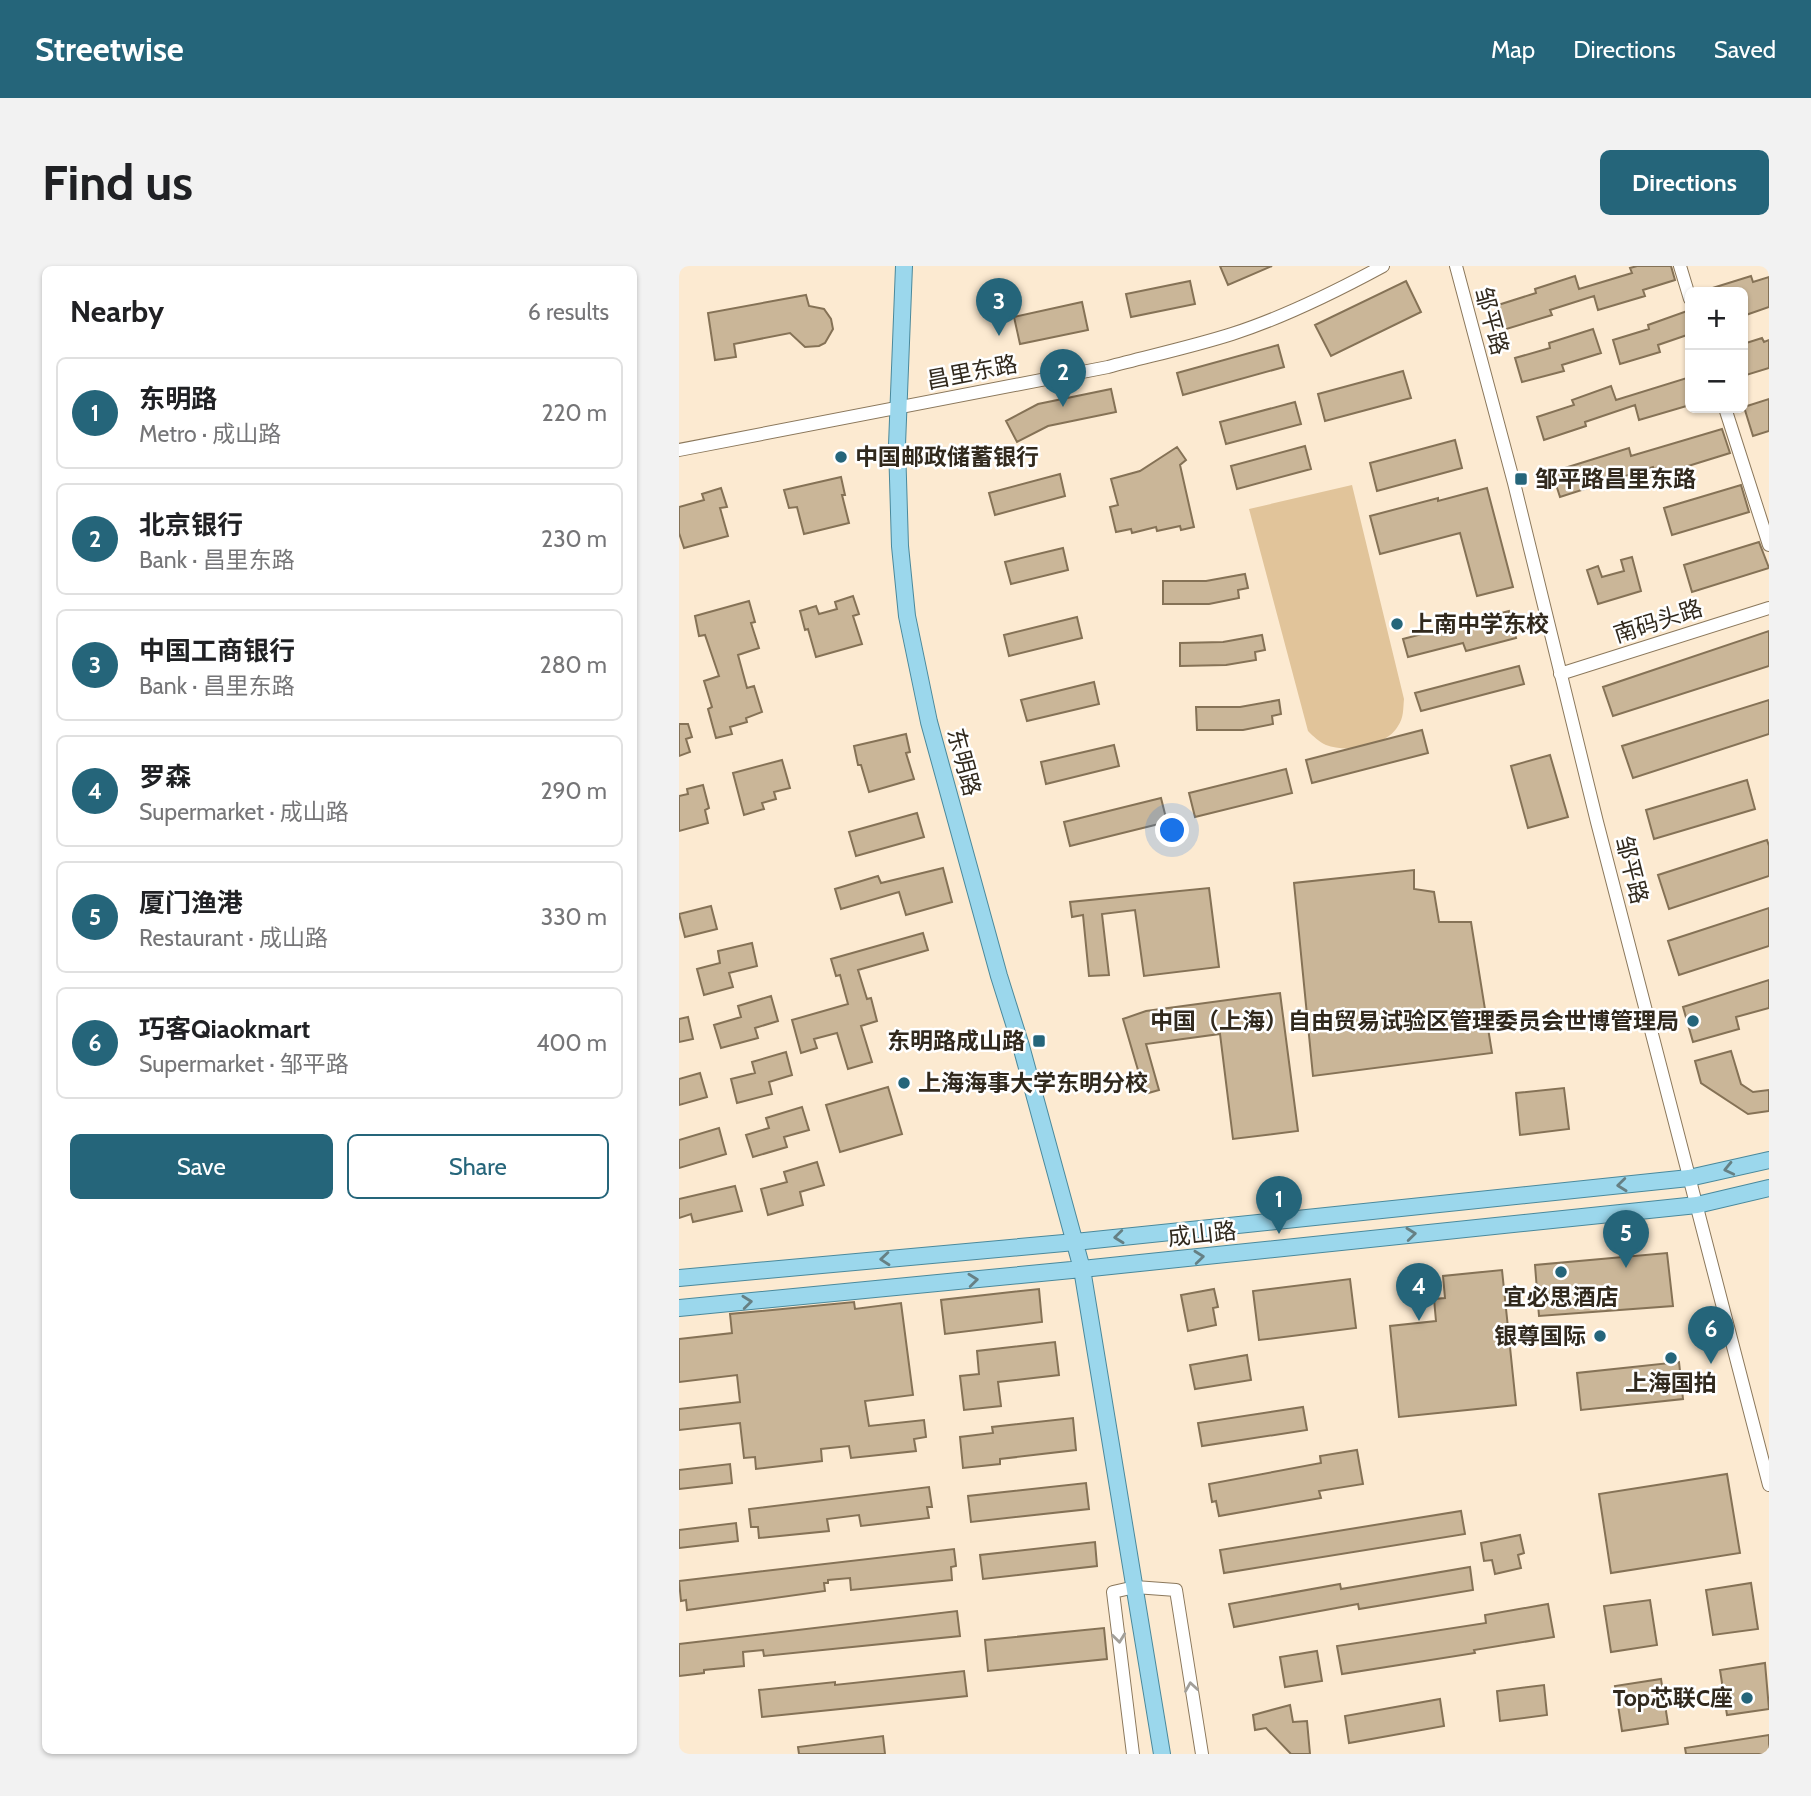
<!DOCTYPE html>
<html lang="en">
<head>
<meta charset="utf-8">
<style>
  body { margin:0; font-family:Cabin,"Noto Sans SC",sans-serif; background:#f2f2f2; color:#202124 }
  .controls { position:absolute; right:21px; top:21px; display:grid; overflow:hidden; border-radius:10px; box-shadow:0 2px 5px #0004 }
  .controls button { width:63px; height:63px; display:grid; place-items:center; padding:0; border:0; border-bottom:2px solid #e0e0e0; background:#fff; color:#202124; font:35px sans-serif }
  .you { position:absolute; left:494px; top:565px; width:24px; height:24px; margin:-18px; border:5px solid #fff; border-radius:50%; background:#1a73e8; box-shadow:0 0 0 10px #1a73e833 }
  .badge { display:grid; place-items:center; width:46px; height:46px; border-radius:50%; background:#25657a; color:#fff; font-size:23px; font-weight:700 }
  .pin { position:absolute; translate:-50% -58px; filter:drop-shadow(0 2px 4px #0008) }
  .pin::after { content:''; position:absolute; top:37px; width:24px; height:21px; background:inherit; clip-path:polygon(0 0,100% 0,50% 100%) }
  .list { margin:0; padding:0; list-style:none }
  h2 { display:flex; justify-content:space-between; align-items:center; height:91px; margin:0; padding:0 28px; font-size:30px }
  h2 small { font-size:23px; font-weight:400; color:#757577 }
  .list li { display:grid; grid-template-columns:46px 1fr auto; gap:21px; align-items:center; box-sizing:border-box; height:112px; margin:0 14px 14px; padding:0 14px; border:2px solid #e0e0e0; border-radius:10px }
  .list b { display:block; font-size:26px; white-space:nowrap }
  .list p { margin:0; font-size:23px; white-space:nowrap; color:#757577 }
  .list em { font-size:23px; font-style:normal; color:#757577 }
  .actions { display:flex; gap:14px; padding:21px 28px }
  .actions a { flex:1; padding:16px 0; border:2px solid #25657a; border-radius:10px; text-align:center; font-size:24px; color:#25657a }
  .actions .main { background:#25657a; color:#fff }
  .map { position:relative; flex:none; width:1090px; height:1488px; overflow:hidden; border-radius:10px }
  header { display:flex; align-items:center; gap:42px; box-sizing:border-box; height:98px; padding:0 35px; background:#25657a; color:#fff }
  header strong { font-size:33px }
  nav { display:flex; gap:38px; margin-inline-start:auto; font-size:24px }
  .intro { display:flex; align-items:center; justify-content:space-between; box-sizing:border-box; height:168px; padding:0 42px }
  h1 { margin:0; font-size:49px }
  .button { padding:18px 32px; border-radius:10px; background:#25657a; color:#fff; font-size:24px; font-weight:700 }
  main { display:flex; gap:42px; padding:0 42px }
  aside { flex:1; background:#fff; border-radius:10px; box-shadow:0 2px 5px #0004 }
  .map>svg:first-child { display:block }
  .green { fill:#e1c49a }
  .building { fill:#cab698; stroke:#857256; stroke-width:2 }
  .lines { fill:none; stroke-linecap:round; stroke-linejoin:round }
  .minor-casing { stroke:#8b785c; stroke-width:14 }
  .major-casing { stroke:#4a899c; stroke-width:18 }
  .minor { stroke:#fff; stroke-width:12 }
  .major { stroke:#9bd7ec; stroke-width:16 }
  .oneway { stroke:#668084 }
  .oneway2 { stroke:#a29f99 }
  .poi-dot { fill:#25657a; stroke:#fff; stroke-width:2.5 }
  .labels { text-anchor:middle; stroke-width:5; stroke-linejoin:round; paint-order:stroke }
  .street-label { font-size:23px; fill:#31291d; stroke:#fff }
  .poi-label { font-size:23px; font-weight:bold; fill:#31291d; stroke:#fff; text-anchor:start }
</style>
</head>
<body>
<header>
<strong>Streetwise</strong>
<nav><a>Map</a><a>Directions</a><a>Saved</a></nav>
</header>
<div class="intro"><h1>Find us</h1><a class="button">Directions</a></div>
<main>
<aside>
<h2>Nearby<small>6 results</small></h2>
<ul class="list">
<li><span class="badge">1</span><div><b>东明路</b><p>Metro · 成山路</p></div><em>220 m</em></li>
<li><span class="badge">2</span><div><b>北京银行</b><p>Bank · 昌里东路</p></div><em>230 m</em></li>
<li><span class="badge">3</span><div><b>中国工商银行</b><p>Bank · 昌里东路</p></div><em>280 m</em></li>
<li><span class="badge">4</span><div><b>罗森</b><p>Supermarket · 成山路</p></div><em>290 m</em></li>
<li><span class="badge">5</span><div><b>厦门渔港</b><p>Restaurant · 成山路</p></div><em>330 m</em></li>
<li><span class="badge">6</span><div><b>巧客Qiaokmart</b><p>Supermarket · 邹平路</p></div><em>400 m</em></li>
</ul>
<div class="actions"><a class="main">Save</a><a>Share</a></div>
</aside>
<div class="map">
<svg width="1090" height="1488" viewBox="0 0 1090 1488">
  <rect width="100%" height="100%" fill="#fcead1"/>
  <path class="green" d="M673 219 725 433C724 443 725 451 719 460 707 481 668 487 647 479 640 476 634 470 629 465L570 243Z"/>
  <path class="building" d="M541 0H593L549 19Z
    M958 0H992L996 14 964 24 966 30 919 44 915 30 871 44 873 49 824 64 816 40 857 27 856 23 896 10 900 23 953 7 951 2Z
    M1072 10 1074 16 1090 11V41L1064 50V26H1027V24Z
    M511 15 516 38 452 51 447 28Z
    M727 15 742 46 652 90 636 59Z
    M127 29 130 40 145 43 152 53 154 63 146 77 140 80 126 81 111 67 55 78 57 91 36 94 29 47Z
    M403 36 409 64 341 78 335 51Z
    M1008 45 1011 54V68L979 79 981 86 941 98 934 74 970 63 969 59Z
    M914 63 922 87 883 99 885 105 843 116 836 92 871 82 870 77Z
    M1083 72 1085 76 1090 74V102L1064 110V78Z
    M599 79 605 101 504 129 498 107Z
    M724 105 732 132 646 155 639 128Z
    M1011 111V139L960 154 956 139 906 156 907 160 865 174 858 151 895 139 893 134 932 120 937 134Z
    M432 123 437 146 369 160 338 176 327 155 359 138Z
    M1090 133V165L1074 170 1065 141Z
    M616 136 622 158 547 178 541 156Z
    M1043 163 1051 187 977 210 974 201 881 231 873 206 950 182 952 190Z
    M776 174 783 202 698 225 691 197Z
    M626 180 632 203 558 223 552 200Z
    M498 181 507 194 501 199 515 261 502 264 501 260 478 265 477 261 453 267 452 263 437 266 431 241 439 239 432 213 461 205Z
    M381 208 386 230 316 249 310 227Z
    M162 211 166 229H163L170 257 125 268 118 241 110 242 105 224Z
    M1062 219 1070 246 993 269 985 242Z
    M42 222 48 241 41 242 49 270 5 282 0 267V241L25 234 23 228Z
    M808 222 834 321 798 330 781 267 701 288 691 250 759 232V235Z
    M1080 276 1090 302 1013 326 1005 299Z
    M384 282 389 304 332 318 326 296Z
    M953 291 962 325 919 338 908 304 919 300 923 311 945 305 942 294Z
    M566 308 569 322 559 324 560 332 530 338H484V315H527Z
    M174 330 180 348 174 350 183 378 137 391 129 363 126 364 121 345 137 340 140 348 158 343 156 336Z
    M70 335 76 356 72 357 80 382 59 389 68 422 75 420 83 446 67 452 68 456 51 461 53 468 37 472 29 443 33 441 25 415 40 410 26 369 20 370 16 350Z
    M830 345 837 372 787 385 784 377 729 391 724 373Z
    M398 351 403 372 330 390 325 369Z
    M1090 365V400L934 450 924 421Z
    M583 369 586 384 576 386 577 394 547 399 501 400V377L544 376Z
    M840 400 845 418 742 445 736 427Z
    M415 416 420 438 348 455 342 434Z
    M600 434 602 448 593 450 594 458 564 464H518L517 441H561Z
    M1090 434V468L954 512 943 480Z
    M0 458H9L13 471 7 473 11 486 0 490Z
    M743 464 749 487 633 517 627 494Z
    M227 468 231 486 227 487 235 513 190 526 182 499H179L175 480Z
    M435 479 440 500 367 518 362 496Z
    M871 489 889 551 849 562 832 500Z
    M103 494 111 522 95 526 97 533 83 537 85 543 65 549 54 507Z
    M607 503 613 527 516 551 510 527Z
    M1068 514 1076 543 975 573 967 544Z
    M24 519 30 542 26 544 29 557 0 565V530L9 528 8 523Z
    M482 532 488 556 391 580 385 556Z
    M238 547 245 571 177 590 170 566Z
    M1088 574 1090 580V610L990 643 979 609Z
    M264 602 273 636 227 649 220 626 162 643 156 623 199 610 202 617Z
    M735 604V623L755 626 760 656H792L813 787 634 810 615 617Z
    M530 622 540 701 465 710 456 644 423 648 430 709 410 710 404 649 393 651 391 636Z
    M32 640 38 663 6 671 0 648Z
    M1090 642V680L1000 709 989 675Z
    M244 667 249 684 179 704 188 733 192 732 198 755 182 760 193 796 169 803 158 767 135 773 138 782 122 787 113 754 169 738 161 709 157 710 152 693Z
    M73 677 78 700 50 707 54 721 25 729 18 703 41 697 39 685Z
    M1090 714V742L1057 751 1060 763 1014 776 1004 741Z
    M601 727 619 865 554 873 541 768 467 778 480 824 466 828 444 753 467 745Z
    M92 730 99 755 76 762 79 772 42 782 35 759 62 751 59 740Z
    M9 751 14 773 0 776V753Z
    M1052 785 1062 818 1074 826 1090 824V845L1069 848 1022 817 1016 795Z
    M107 786 113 809 90 816 93 828 58 837 52 813 76 807 73 796Z
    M21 807 28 831 0 839V813Z
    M209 821 223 868 161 886 147 839Z
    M885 822 890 863 841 869 837 827Z
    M123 841 130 864 105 871 108 881 74 891 67 869 90 862 87 852Z
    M40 862 47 888 0 902V874Z
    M138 896 145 919 121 926 124 939 89 949 82 923 108 916 105 906Z
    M56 920 63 945 14 956 12 948 0 952V933Z
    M988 987 994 1040 860 1050 856 999Z
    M823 1004 837 1139 720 1151 711 1060 757 1055 755 1033 766 1032 764 1010Z
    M671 1013 677 1062 580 1074 574 1025Z
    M360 1023 363 1056 266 1068 262 1034Z
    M535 1023 539 1041 534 1042 537 1059 509 1065 502 1029Z
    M175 1036 176 1043 222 1037 234 1129 186 1135 190 1160 245 1154 247 1171 235 1173 237 1185 172 1192 170 1180 142 1183 143 1195 77 1203 76 1191 65 1192 61 1157 0 1164V1143L61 1136 58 1109 0 1116V1073L53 1067 51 1048Z
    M376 1076 380 1109 319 1116 322 1140 285 1144 281 1110 300 1108 298 1085Z
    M568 1089 572 1114 516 1123 511 1099Z
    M1000 1096 1004 1133 902 1144 898 1107Z
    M624 1141 628 1164 523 1180 519 1157Z
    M394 1152 397 1184 321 1193V1198L284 1202 281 1171 314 1167 313 1161Z
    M678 1184 684 1218 640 1225 642 1232 540 1250 537 1235 533 1236 530 1218 642 1197 641 1190Z
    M51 1198 53 1217 0 1223V1204Z
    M1048 1208 1061 1287 932 1307 920 1228Z
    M407 1217 410 1243 292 1256 289 1230Z
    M250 1221 253 1241H248L250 1252 182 1260 180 1249 148 1253 150 1265 80 1272 79 1261H72L70 1243Z
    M782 1245 786 1268 545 1307 541 1284Z
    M57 1257 59 1275 0 1282V1264Z
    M841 1269 845 1287 839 1289 842 1302 816 1308 813 1294 805 1295 802 1277Z
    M416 1276 418 1300 304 1313 301 1289Z
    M275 1283 277 1300 272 1301 273 1314 172 1324 171 1312 149 1314V1317H145L146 1325 8 1344 7 1334 2 1335 0 1315Z
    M791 1301 794 1324 680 1343 679 1338 555 1361 550 1338 661 1318 662 1323Z
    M1072 1317 1079 1363 1034 1369 1027 1324Z
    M971 1334 978 1379 932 1386 925 1340Z
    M869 1338 875 1371 795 1384 796 1387 663 1408 658 1380 807 1357 806 1349Z
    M278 1345 281 1370 85 1390 84 1384 64 1386 65 1400 25 1404V1407L0 1410V1378Z
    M425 1362 428 1393 309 1405 306 1374Z
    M638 1385 643 1415 606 1421 601 1391Z
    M1086 1397 1090 1443 1048 1449 1041 1404Z
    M285 1405 288 1430 83 1451 80 1424 156 1416V1419Z
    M982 1413 989 1458 943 1465 936 1420Z
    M865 1419 868 1449 821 1455 818 1425Z
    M761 1433 765 1460 670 1477 666 1450Z
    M611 1439 614 1456 628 1455 631 1488H612L587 1462 576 1464 574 1449Z
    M1090 1469V1488H1007L1006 1482Z
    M204 1470 206 1488H120L119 1481Z"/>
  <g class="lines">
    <g class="minor-casing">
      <path id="minor" d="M777 0 835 217 918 556 1090 1219
        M1001 0 1011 33
        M1046 142 1090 279
        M0 184 429 101C470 90 512 81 553 68 606 51 656 26 704 0
        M881 408 1090 342
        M454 1488 434 1326 456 1321 497 1324 523 1488"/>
    </g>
    <g class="major-casing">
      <path id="major" d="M225 0 218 179 221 280 228 350 250 456 320 710 342 780 403 1003 483 1488
        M0 1012 396 976 1010 912 1090 894
        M0 1042 403 1003 1018 939 1090 922"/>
    </g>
    <use href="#minor" class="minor"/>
    <use href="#major" class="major"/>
  </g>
  <defs><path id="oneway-chevron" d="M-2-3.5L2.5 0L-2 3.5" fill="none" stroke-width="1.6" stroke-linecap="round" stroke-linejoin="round" transform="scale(1.75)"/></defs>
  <g class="oneway">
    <use href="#oneway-chevron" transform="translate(1050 903) rotate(167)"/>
    <use href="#oneway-chevron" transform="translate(943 919) rotate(174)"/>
    <use href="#oneway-chevron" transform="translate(732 968) rotate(-6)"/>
    <use href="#oneway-chevron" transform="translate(440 971) rotate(174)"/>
    <use href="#oneway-chevron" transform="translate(520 991) rotate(-6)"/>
    <use href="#oneway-chevron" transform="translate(206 993) rotate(175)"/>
    <use href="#oneway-chevron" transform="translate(294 1014) rotate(-6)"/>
    <use href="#oneway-chevron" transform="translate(68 1036) rotate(-6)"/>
  </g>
  <g class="oneway2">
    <use href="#oneway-chevron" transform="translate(440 1372) rotate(83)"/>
    <use href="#oneway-chevron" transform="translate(512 1421) rotate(-99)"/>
  </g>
  <g class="poi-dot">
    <circle cx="162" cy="191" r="7"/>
    <rect x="835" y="206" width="14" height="14" rx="3.5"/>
    <circle cx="718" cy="358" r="7"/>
    <circle cx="1014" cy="755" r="7"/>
    <rect x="353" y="768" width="14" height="14" rx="3.5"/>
    <circle cx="225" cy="817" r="7"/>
    <circle cx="882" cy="1006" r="7"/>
    <circle cx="921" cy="1070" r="7"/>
    <circle cx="992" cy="1092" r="7"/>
    <circle cx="1068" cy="1432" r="7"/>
  </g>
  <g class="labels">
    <g class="street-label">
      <text transform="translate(813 55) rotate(75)" y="8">邹平路</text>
      <text transform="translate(293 106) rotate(-11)" y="8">昌里东路</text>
      <text transform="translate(979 355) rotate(-18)" y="8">南码头路</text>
      <text transform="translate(285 496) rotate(75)" y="8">东明路</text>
      <text transform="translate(953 604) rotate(76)" y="8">邹平路</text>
      <text transform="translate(523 968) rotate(-6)" y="8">成山路</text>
    </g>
    <g class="poi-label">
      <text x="176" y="199">中国邮政储蓄银行</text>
      <text x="856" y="221">邹平路昌里东路</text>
      <text x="732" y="366">上南中学东校</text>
      <text x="1000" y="763" text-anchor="end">中国（上海）自由贸易试验区管理委员会世博管理局</text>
      <text x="346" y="783" text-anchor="end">东明路成山路</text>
      <text x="239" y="825">上海海事大学东明分校</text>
      <text x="882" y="1039" text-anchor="middle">宜必思酒店</text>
      <text x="907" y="1078" text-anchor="end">银尊国际</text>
      <text x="992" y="1125" text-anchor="middle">上海国拍</text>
      <text x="1054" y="1440" text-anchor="end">Top芯联C座</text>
    </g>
  </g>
</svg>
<div class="controls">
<button>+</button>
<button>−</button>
</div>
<div class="you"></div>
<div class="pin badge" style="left:600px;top:968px">1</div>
<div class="pin badge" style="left:384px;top:141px">2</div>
<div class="pin badge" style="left:320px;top:70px">3</div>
<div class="pin badge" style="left:740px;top:1055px">4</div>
<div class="pin badge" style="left:947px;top:1002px">5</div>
<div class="pin badge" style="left:1032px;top:1098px">6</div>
</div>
</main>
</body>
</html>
